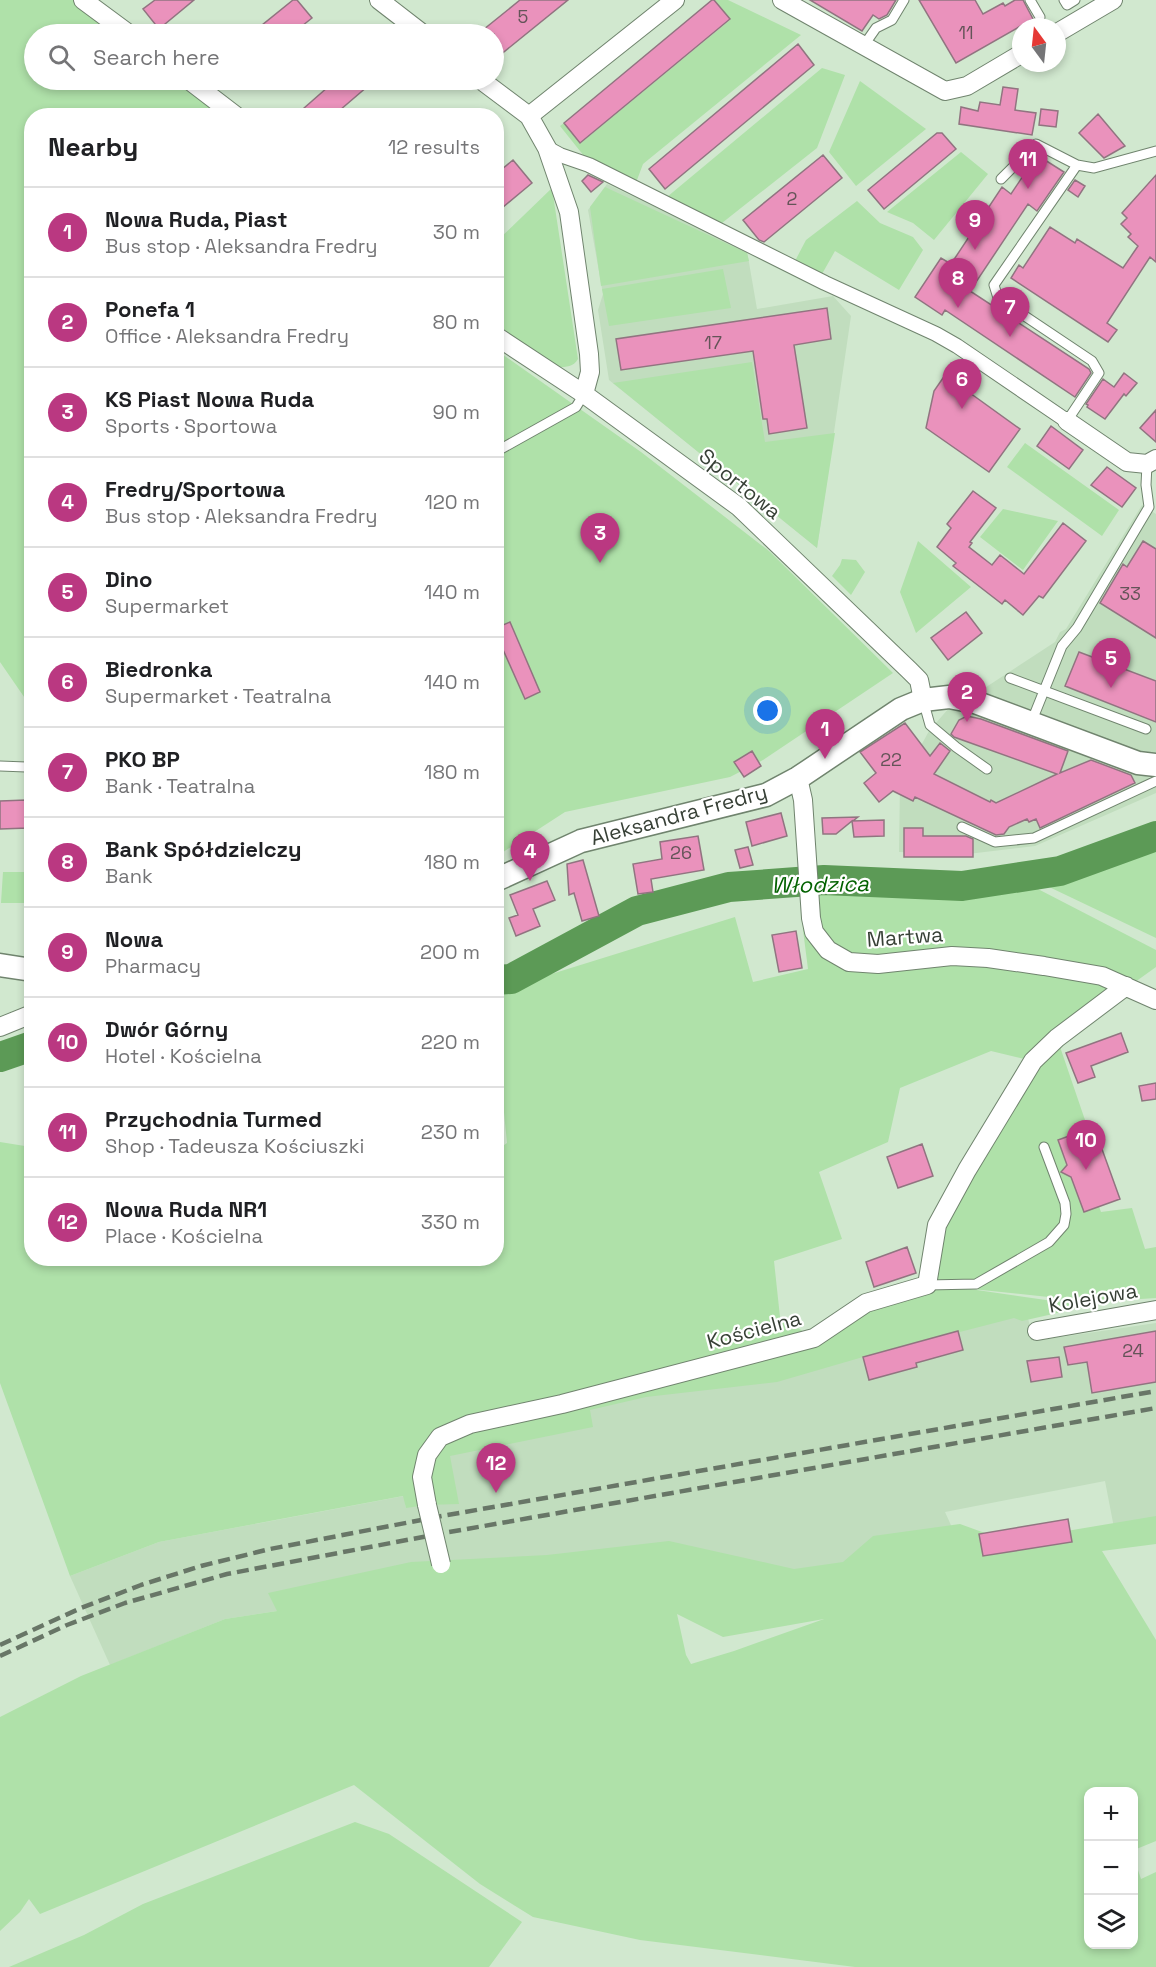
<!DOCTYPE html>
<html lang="en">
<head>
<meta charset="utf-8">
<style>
  body { margin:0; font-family:"Space Grotesk",sans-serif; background:#f2f2f2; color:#202124 }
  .controls { position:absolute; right:18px; bottom:18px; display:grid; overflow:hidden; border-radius:12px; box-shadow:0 3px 9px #0003 }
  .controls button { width:54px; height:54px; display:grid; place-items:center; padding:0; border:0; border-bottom:2px solid #e0e0e0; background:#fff; color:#202124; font:30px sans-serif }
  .compass { position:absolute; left:1012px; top:18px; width:54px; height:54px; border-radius:50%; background:#fff; box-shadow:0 3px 9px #0003; rotate:345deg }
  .you { position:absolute; left:768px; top:711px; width:21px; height:21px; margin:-15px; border:4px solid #fff; border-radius:50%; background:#1a73e8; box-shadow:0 0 0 9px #1a73e833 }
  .badge { display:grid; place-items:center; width:39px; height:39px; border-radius:50%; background:#ba3881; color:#fff; font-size:20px; font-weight:700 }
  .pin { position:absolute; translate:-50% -50px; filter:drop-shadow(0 2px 3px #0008) }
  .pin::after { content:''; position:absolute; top:32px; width:21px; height:18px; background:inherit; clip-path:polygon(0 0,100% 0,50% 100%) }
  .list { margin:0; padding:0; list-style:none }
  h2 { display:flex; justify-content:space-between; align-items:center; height:78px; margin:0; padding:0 24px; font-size:26px }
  h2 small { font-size:20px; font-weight:400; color:#757577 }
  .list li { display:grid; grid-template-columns:39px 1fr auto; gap:18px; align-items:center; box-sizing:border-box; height:90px; padding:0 24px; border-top:2px solid #e0e0e0 }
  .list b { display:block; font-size:22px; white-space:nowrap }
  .list p { margin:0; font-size:20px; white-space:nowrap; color:#757577 }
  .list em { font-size:20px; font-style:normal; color:#757577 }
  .icon { flex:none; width:33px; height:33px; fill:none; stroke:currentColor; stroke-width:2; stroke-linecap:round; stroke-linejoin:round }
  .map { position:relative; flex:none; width:1156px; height:1967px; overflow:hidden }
  .search { position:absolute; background:#fff; box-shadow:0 3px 9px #0003; left:24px; top:24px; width:480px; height:66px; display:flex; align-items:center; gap:15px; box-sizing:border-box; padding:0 21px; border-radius:33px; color:#757577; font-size:22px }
  .panel { position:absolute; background:#fff; box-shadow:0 3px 9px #0003; left:24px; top:108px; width:480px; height:1158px; border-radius:24px }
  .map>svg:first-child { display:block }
  .built { fill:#c1ddbe }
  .green { fill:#afe1a9; fill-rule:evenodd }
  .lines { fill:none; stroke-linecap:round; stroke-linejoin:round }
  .river { stroke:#5c9a56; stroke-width:30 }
  .building { fill:#ea92bc; stroke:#917480; stroke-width:1.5 }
  .service-casing { stroke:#70846e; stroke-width:11 }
  .pedestrian-casing { stroke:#70846e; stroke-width:16 }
  .minor-casing { stroke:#70846e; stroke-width:20 }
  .tertiary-casing { stroke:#70846e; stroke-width:25 }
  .service { stroke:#fff; stroke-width:9 }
  .pedestrian { stroke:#fff; stroke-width:14 }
  .minor { stroke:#fff; stroke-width:18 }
  .tertiary { stroke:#fff; stroke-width:22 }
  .rail { stroke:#687667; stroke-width:4.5; stroke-dasharray:12 6; stroke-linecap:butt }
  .minor-bridge-casing { stroke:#70846e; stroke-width:20; stroke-linecap:butt }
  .minor-bridge { stroke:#fff; stroke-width:18 }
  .labels { text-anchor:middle; stroke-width:4.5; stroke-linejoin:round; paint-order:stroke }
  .number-label { font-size:18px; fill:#645458 }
  .street-label { font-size:21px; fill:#374036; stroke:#fff }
  .water-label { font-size:22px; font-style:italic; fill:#036200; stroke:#fff }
</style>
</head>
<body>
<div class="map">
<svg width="1156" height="1967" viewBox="0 0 1156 1967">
  <rect width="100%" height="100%" fill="#d1e8cf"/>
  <path class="built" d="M607 184 747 251 757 309 833 296 851 316 817 548 609 380 598 310 603 294 588 210Z
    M1142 505 1156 514V755L1138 753 957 706 1055 642 1060 632 1066 629Z
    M949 708 964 709 1156 780V793L1035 846 968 854 899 852 900 784 929 731Z
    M1026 1311 1034 1341 1156 1323V1534L1116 1538 1105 1481 945 1512 970 1567 449 1584 225 1619 110 1665 70 1576 159 1542 404 1496 406 1508 444 1455 538 1419Z"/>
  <path class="green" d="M0 0H76L123 34H34V80H184L233 115 32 116 31 707 0 662Z
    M714 0H728L801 35 643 164 637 180 634 184 588 161 560 126 564 123 581 143 730 20Z
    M822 68 845 75 817 148 722 223 667 197Z
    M860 81 926 129 856 186 829 152Z
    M961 152 988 174 934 240 913 223 887 212Z
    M605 187 747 253 749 261 601 286 590 207Z
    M552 188 578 359C573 367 567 367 558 367L497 327V241Z
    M857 201 880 223 913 237 923 250 899 290 835 251 822 274 795 261 806 240Z
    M723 269 731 308 609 326 602 289Z
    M496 347 499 352 641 452 769 551 893 673 763 760 730 777 565 812 497 856Z
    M752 362 765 442 835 433 817 548 613 383Z
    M1025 443 1119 510 1102 536 1007 467Z
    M1003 509 1058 521 1023 570 980 537Z
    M918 541 971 587 916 633 900 592Z
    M842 559 856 560 865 572 851 595 832 576 840 565Z
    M1156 836V938L1045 885 1036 888 1156 950V967L1057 1038 1085 1120 1071 1129 1101 1212 1132 1208 1145 1249 1156 1247V1298L1095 1302 963 1288 1088 1306 1022 1321 1014 1318 863 1357 777 1382 646 1397 590 1410 593 1427 450 1456 459 1504 427 1505 406 1508 403 1496 159 1542 70 1576 0 1383V1142L31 1147 32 1258H496L497 1150 507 1143 497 1041V991L735 917 753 982 808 969 803 930 801 885 824 880 962 886 1060 871ZM991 1051 1033 1061 937 1225 927 1285 866 1303 814 1338 780 1317 774 1261 842 1239 819 1172 888 1142 900 1088Z
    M3 872H31V903H1Z
    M1156 1516V1544L1102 1551 1156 1640V1841L1134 1850V1792H1088V1944H1134V1858L1141 1879 1156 1872V1967H855L640 1940 533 1917 480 1884 354 1785 40 1914 29 1899 20 1912 0 1931V1717L81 1676 225 1619 277 1611 268 1593 411 1562 547 1555 669 1541 794 1569 843 1562 873 1536 960 1524 1007 1541ZM677 1614 723 1637 824 1619 734 1651 691 1664 686 1655Z
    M355 1822 389 1834 522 1922 489 1967H9L84 1935 143 1904Z"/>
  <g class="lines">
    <path class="river" d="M496 980 511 979 637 911 729 887 824 880 962 886 1060 871 1156 836
      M0 1057 32 1046"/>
  </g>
  <path class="building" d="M155 0H194L159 29 143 9Z
    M293 0H297L312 18 292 34H251Z
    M520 0H568L494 60V34H478Z
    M712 0H714L730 19 580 143 564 123Z
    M810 0H896L887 15 879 19 873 15 862 31Z
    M919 0H975L983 14 1003 3 1005 6 1015 0H1023L1033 19 956 63Z
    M798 44 814 65 665 189 649 169Z
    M336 80H375L333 116H295Z
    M1003 87 1018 89 1015 110 1036 113 1032 135 959 124 961 107 978 111 980 102 1000 105Z
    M1041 109 1058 111 1056 127 1039 125Z
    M1098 114 1125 146 1104 158 1079 133Z
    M937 133H942L956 149 884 209 868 190Z
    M823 155 842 178 764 242 759 240 743 220Z
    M1037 155 1064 172 1037 211 1028 204 970 291 1089 369 1091 373 1075 397 945 310 942 315 915 297 941 258 951 264 1002 187 1011 194Z
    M513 160 532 183 496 213V174Z
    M588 175 603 182 591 192 582 181Z
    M1156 175V262L1150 257 1107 323 1117 330 1108 342 1011 278 1019 265 1023 268 1050 227 1075 243 1077 239 1123 268 1138 246 1128 237 1131 234 1121 224 1127 218 1122 213Z
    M1075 180 1085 186 1078 197 1068 190Z
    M827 308 831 339 794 345 807 428 769 434 767 419H763L753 351 621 370 616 339Z
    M1124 373 1137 383 1126 396 1124 394 1105 419 1087 407 1088 405 1086 404 1103 379 1114 387Z
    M945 375 1020 429 989 472 926 428 934 391Z
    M1156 410V442L1140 428Z
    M1051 426 1083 450 1069 469 1037 446Z
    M1107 467 1136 488 1122 507 1091 485Z
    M973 491 996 508 970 542 972 543 969 547 992 565 1000 555 1024 574 1063 523 1086 541 1043 598 1039 596 1023 615 1005 600 1002 604 953 566 956 563 937 547 951 528 947 524Z
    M1143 541 1156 549V638L1100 603 1123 564 1127 567Z
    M966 612 982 633 948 660 931 638Z
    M510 622 540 692 525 699 496 634V628Z
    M1079 652 1156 681V722L1065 686Z
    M967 716 981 719 1068 751 1060 773 1091 760 1131 775 1135 783 1040 828 1036 819 1029 822 1027 819 1009 827 1004 834 996 835 915 797 913 801 893 791 879 802 864 783 876 773 860 752 905 723 930 756 940 743 950 751 934 774 990 802 991 800 996 803 1057 774 954 737 951 734 959 720Z
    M752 751 761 766 744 777 734 762Z
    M26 800 28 828 0 829V801Z
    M781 813 787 836 752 846 746 822Z
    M858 817 853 821 884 820V836L854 837 852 821 836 834H823L822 818Z
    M904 828H923V836H966L973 839V857H904Z
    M698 836 704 870 651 879 653 892 638 894 633 864 662 859 660 842Z
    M748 847 753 865 740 868 735 850Z
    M583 860 599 916 582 921 574 893 569 895 567 864Z
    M547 881 555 900 533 909 540 926 516 936 509 918 518 915 510 895Z
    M796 931 802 968 779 972 772 935Z
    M1121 1033 1128 1052 1091 1066 1095 1077 1078 1083 1066 1053Z
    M1156 1083V1099L1142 1101 1139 1086Z
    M1094 1127 1120 1199 1084 1212 1071 1177 1061 1172 1067 1165 1058 1140Z
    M922 1144 933 1176 898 1188 887 1157Z
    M907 1247 916 1273 874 1287 866 1262Z
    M958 1331 963 1350 916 1363 917 1367 869 1380 863 1357Z
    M1156 1331V1382L1092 1393 1087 1362 1068 1365 1064 1347Z
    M1059 1357 1062 1377 1031 1382 1027 1361Z
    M1068 1519 1072 1542 983 1556 979 1534Z"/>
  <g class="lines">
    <g class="service-casing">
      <path id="service" d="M1030 0 1040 17
        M1064 0 1067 5 1075 0
        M869 38 876 28 892 20 904 0
        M1001 179 1036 144 1077 165 1094 168 1156 151
        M1067 421 1099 373 1092 361 998 298 994 285 1077 165
        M499 450 576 407 584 394
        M1010 678 1146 729
        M923 700 930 725 956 747 987 769
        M1031 723 1062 646 1077 628 1149 507 1146 485 1147 464
        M0 766 26 767 32 771
        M962 827 995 842 1034 838 1156 781
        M518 842 530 863
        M927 1285 976 1284 1049 1242 1064 1225 1066 1214 1065 1203 1044 1147"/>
    </g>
    <g class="pedestrian-casing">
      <path id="pedestrian" d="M547 148 560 155 589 165 825 283 936 334 957 346 1067 421"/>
    </g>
    <g class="minor-casing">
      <path id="minor" d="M83 0 129 34
        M379 0 423 34
        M782 0 945 91 967 86 1021 54
        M1057 33 1113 0
        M189 80 236 116
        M481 80 529 116 547 148 569 212 589 354 590 372 584 394
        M529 116 675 0
        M496 336 584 394 739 507 909 670 919 680 923 700
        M1067 421 1127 462 1147 464 1156 459
        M798 778 803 800 811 918 814 932 828 950 849 962 878 964 952 956 988 958 1044 966 1102 976 1156 1000
        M0 1027 32 1014
        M1037 1331 1156 1310
        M427 1505 422 1477 427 1455 440 1437 470 1424 562 1404 814 1338 866 1303 927 1285 937 1225 967 1170 1033 1061 1057 1038 1126 986"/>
    </g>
    <g class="tertiary-casing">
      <path id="tertiary" d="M496 880 581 841 766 795 798 778 901 709 923 700 949 697 975 702 1138 763 1156 765
        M0 965 32 970"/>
    </g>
    <use href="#service" class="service"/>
    <use href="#pedestrian" class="pedestrian"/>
    <use href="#minor" class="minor"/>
    <use href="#tertiary" class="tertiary"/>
    <path class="rail" d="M0 1645 81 1608 141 1585 201 1566 270 1549 442 1516 1156 1391
      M0 1656 67 1625 125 1603 227 1574 444 1533 1156 1408"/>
    <g class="minor-bridge-casing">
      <path id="minor-bridge" d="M427 1505 441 1564"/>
    </g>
    <use href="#minor-bridge" class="minor-bridge"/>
  </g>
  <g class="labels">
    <g class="number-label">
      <text x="523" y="23">5</text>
      <text x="966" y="39">11</text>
      <text x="792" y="205">2</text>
      <text x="713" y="349">17</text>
      <text x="1130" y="600">33</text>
      <text x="891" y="766">22</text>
      <text x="681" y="859">26</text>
      <text x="1133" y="1357">24</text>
    </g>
    <g class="street-label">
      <text transform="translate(740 484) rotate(39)" y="7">Sportowa</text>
      <text transform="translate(679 815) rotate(-15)" y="7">Aleksandra Fredry</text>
      <text transform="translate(905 937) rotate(-4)" y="7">Martwa</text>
      <text transform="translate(1093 1298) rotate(-10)" y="7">Kolejowa</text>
      <text transform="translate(754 1330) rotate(-15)" y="7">Kościelna</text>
    </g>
    <g class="water-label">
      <text transform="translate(820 884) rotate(-1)" y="8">Włodzica</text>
    </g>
  </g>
</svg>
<div class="controls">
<button>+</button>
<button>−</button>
<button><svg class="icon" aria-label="layers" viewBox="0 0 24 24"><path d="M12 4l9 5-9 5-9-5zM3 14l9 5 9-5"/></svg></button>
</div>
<svg class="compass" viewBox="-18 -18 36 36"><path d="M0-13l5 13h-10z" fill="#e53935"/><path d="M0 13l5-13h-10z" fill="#757577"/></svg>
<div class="you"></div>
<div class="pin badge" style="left:825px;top:759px">1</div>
<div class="pin badge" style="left:967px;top:722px">2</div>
<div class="pin badge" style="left:600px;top:563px">3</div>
<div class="pin badge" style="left:530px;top:881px">4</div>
<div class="pin badge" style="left:1111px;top:688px">5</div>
<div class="pin badge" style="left:962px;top:409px">6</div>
<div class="pin badge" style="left:1010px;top:337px">7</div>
<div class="pin badge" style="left:958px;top:308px">8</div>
<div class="pin badge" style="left:975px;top:250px">9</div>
<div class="pin badge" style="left:1086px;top:1170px">10</div>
<div class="pin badge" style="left:1028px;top:189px">11</div>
<div class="pin badge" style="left:496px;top:1493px">12</div>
<div class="search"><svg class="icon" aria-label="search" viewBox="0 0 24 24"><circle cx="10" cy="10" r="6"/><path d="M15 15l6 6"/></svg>Search here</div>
<section class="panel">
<h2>Nearby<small>12 results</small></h2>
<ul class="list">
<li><span class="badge">1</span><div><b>Nowa Ruda, Piast</b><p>Bus stop · Aleksandra Fredry</p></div><em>30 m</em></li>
<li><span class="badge">2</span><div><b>Ponefa 1</b><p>Office · Aleksandra Fredry</p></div><em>80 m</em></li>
<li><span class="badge">3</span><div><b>KS Piast Nowa Ruda</b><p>Sports · Sportowa</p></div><em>90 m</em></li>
<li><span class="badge">4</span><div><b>Fredry/Sportowa</b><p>Bus stop · Aleksandra Fredry</p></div><em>120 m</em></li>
<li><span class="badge">5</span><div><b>Dino</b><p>Supermarket</p></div><em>140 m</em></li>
<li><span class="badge">6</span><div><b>Biedronka</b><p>Supermarket · Teatralna</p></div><em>140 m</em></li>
<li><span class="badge">7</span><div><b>PKO BP</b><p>Bank · Teatralna</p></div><em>180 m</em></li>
<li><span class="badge">8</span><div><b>Bank Spółdzielczy</b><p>Bank</p></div><em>180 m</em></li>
<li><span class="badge">9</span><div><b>Nowa</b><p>Pharmacy</p></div><em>200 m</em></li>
<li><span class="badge">10</span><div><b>Dwór Górny</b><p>Hotel · Kościelna</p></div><em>220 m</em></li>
<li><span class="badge">11</span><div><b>Przychodnia Turmed</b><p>Shop · Tadeusza Kościuszki</p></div><em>230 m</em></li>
<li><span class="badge">12</span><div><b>Nowa Ruda NR1</b><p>Place · Kościelna</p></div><em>330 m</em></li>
</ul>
</section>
</div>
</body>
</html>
